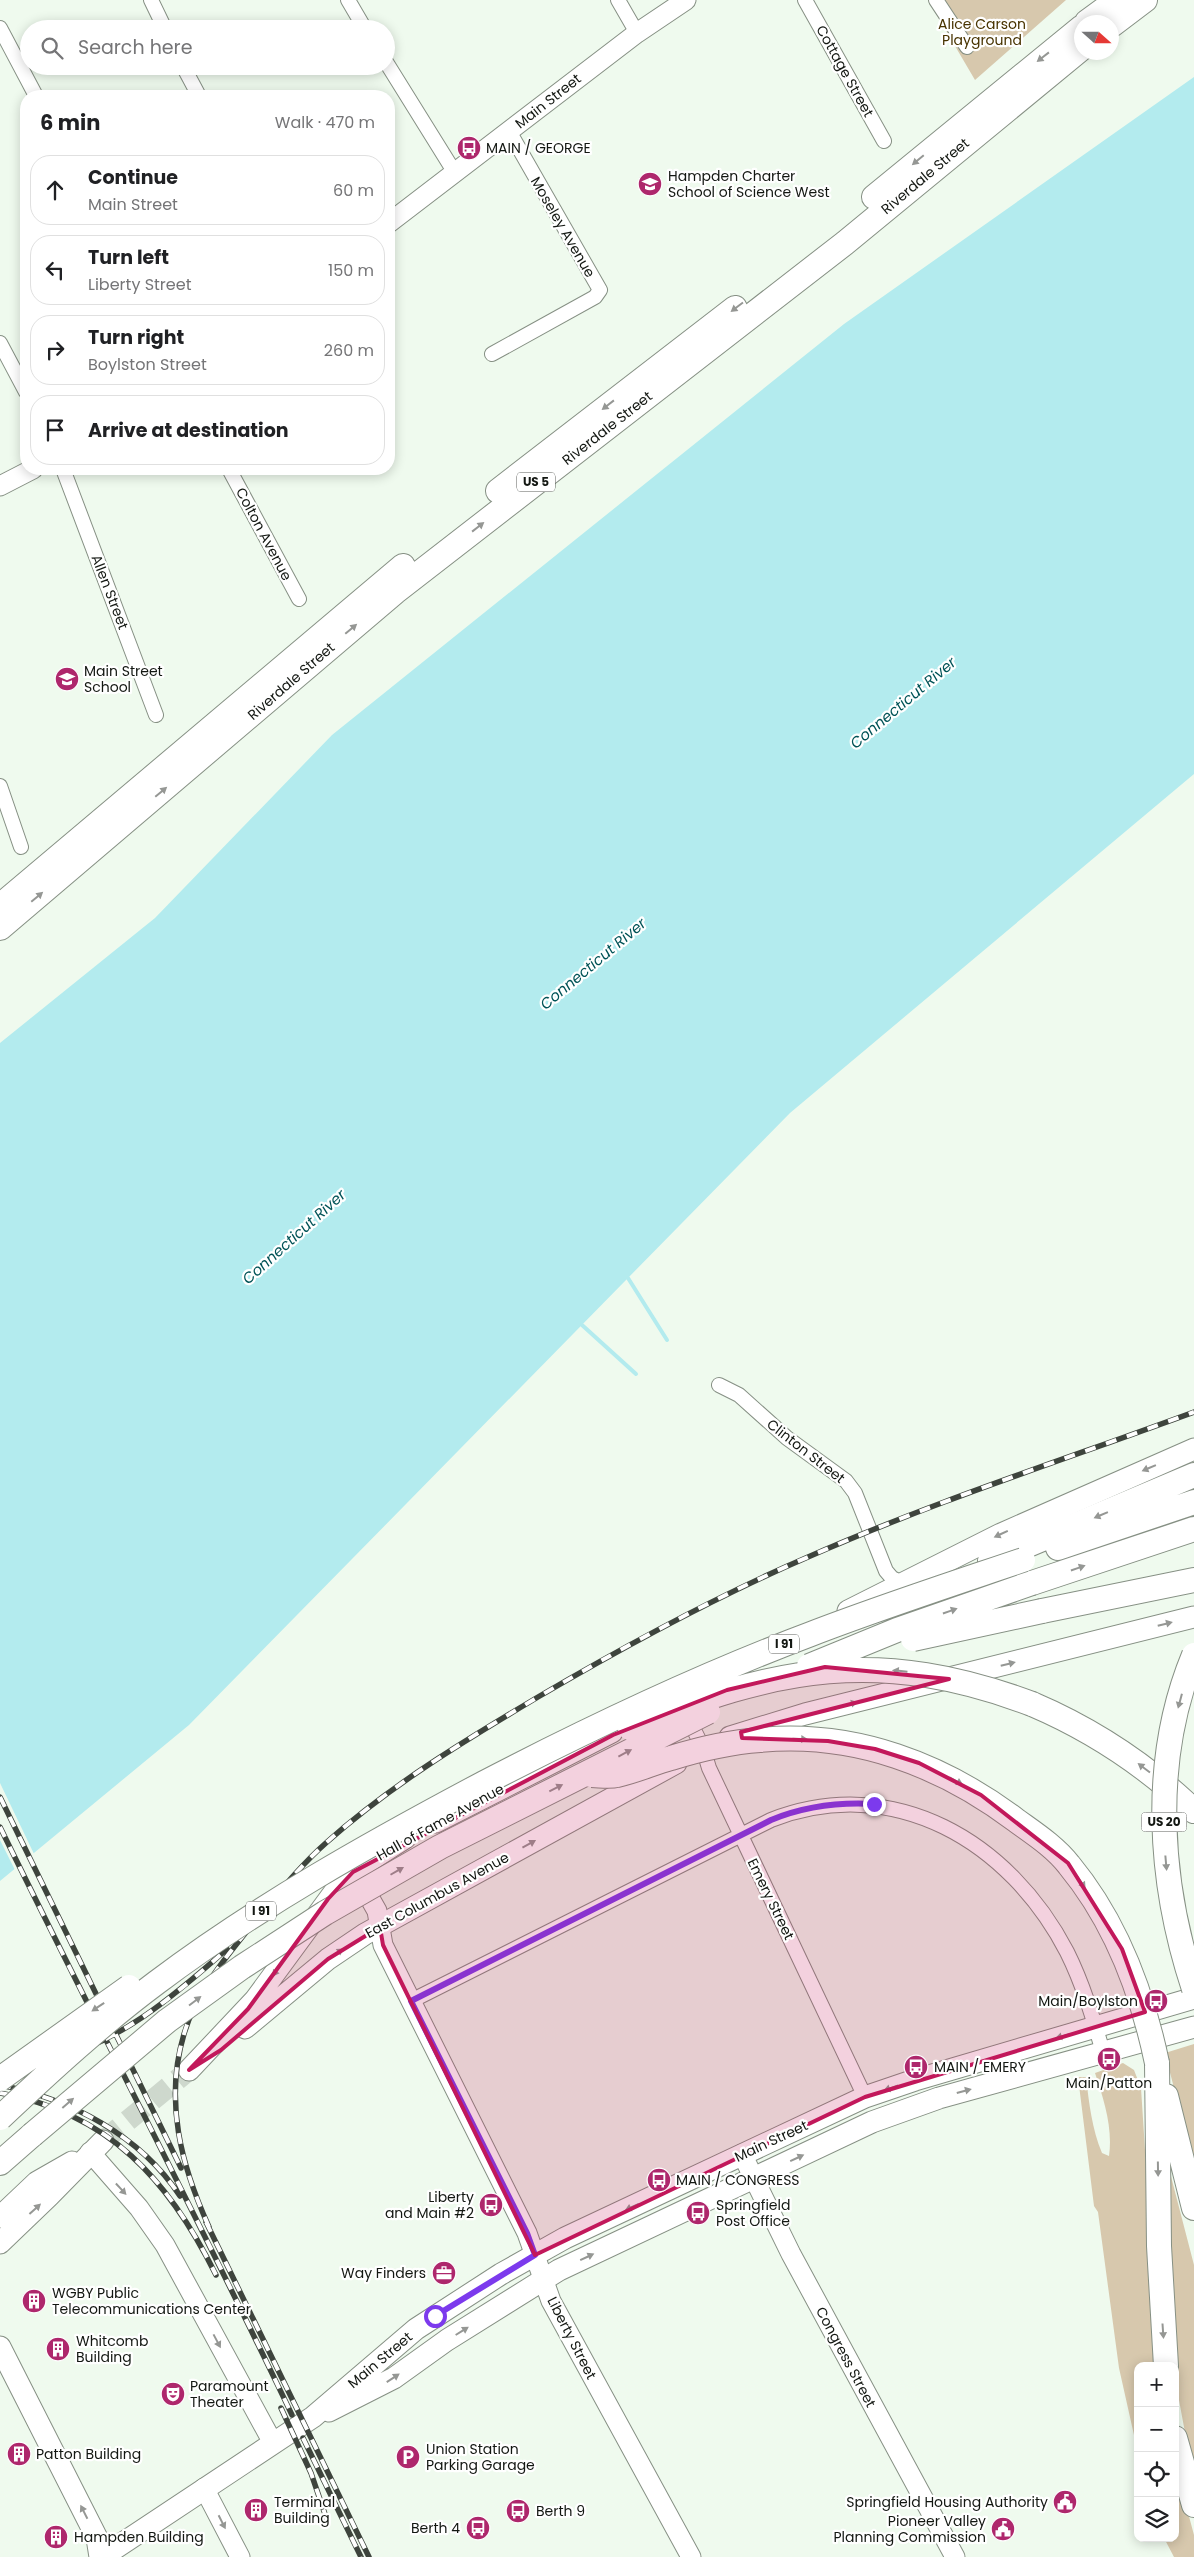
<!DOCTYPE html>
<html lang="en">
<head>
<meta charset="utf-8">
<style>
  body { margin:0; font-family:Poppins,sans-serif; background:#f2f2f2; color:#202124 }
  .controls { position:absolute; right:15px; bottom:15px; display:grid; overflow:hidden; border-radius:10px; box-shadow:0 2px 12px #0003 }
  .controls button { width:45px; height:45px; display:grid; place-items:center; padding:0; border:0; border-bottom:1px solid #e0e0e0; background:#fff; color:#202124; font:25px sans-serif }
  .compass { position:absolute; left:1074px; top:15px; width:45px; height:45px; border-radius:50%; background:#fff; box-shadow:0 2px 12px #0003; rotate:111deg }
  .stop { position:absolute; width:15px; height:15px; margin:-11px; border:4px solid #7c3aed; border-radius:50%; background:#fff }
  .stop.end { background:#7c3aed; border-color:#fff; box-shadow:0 1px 5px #0008 }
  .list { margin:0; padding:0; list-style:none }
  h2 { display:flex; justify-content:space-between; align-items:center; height:65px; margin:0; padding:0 20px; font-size:21px }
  h2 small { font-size:16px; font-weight:400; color:#757577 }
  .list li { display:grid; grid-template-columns:32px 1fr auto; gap:15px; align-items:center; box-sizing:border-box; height:70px; margin:0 10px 10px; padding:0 10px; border:1px solid #e0e0e0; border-radius:20px }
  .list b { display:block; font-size:19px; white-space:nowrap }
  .list p { margin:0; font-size:16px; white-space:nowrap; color:#757577 }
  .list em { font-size:16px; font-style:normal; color:#757577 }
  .icon { flex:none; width:28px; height:28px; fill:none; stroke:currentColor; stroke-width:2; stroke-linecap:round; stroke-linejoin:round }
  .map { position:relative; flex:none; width:1194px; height:2557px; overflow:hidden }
  .search { position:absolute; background:#fff; box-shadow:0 2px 12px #0003; left:20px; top:20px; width:375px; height:55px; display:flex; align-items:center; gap:12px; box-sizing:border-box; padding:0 18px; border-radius:28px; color:#757577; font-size:19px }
  .panel { position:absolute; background:#fff; box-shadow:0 2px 12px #0003; left:20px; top:90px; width:375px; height:385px; border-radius:20px }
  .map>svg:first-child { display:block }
  .green { fill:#d7c8ad }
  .water { fill:#b3ebee }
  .pier { fill:#effaee }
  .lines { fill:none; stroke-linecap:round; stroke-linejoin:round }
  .stream { stroke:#b3ebee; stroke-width:4 }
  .primary-tunnel { stroke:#ced8cd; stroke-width:21; stroke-dasharray:21 11; stroke-linecap:butt }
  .street-casing { stroke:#869084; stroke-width:16 }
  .secondary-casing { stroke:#869084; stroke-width:21 }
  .primary-casing { stroke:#869084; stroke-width:23 }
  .highway-casing { stroke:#869084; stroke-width:26 }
  .street { stroke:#fff; stroke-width:14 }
  .secondary { stroke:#fff; stroke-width:19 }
  .primary { stroke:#fff; stroke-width:21 }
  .highway { stroke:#fff; stroke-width:24 }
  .rail-casing { stroke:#3e443d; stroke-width:5.5 }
  .rail { stroke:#fff; stroke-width:4; stroke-dasharray:11; stroke-linecap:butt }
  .highway-bridge-casing { stroke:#869084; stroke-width:26; stroke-linecap:butt }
  .highway-bridge { stroke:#fff; stroke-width:24 }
  .oneway { fill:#959794 }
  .route { stroke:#7c3aed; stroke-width:6 }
  .marked { fill:#c2185b; fill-opacity:0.2; stroke:#c2185b; stroke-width:4; stroke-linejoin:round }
  .labels { text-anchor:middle; stroke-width:4.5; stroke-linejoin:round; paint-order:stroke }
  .shield { fill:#fff; stroke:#5a5d59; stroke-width:1 }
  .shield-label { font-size:12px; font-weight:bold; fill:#131712 }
  .park-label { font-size:14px; fill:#483300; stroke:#fff }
  .street-label { font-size:14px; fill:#131712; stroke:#fff }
  .poi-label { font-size:14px; fill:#131712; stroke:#fff; text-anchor:start }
  .water-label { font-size:15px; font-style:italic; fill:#005357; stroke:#fff }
</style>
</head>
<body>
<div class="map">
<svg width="1194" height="2557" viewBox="0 0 1194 2557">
  <rect width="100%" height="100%" fill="#effaee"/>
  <path class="green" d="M928 0H1066L975 80Z
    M1194 2044V2166L1165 2053Z
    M1123 2063 1134 2070 1141 2088 1159 2366H1138V2453L1119 2368 1098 2212 1094 2206 1078 2077H1086C1089 2103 1092 2129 1102 2153L1109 2156C1113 2128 1104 2100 1095 2073Z
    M1167 2161 1194 2265V2481L1176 2384Z
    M1175 2464 1194 2535V2557H1174L1164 2538H1175Z"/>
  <path class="water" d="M1194 77V774L790 1113 189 1725 0 1881V1043L155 918 332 735 844 324Z"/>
  <path class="pier" d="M0 1783 35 1856 16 1872 0 1840Z"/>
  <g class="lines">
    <path class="stream" d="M628 1278 667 1340
      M582 1325 636 1374"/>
    <path class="primary-tunnel" d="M103 2141 189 2070"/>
    <g class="street-casing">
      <path id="street" d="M151 0 165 29
        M348 0 365 29
        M618 0 637 33
        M805 0 884 141
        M936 0 967 47
        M0 28 36 96
        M386 62 455 173
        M183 66 199 96
        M0 343 26 392
        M492 354 595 297 600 290 509 131
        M63 469 156 715
        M229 469 299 599
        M0 786 21 847
        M719 1385 739 1395 787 1438 846 1481 855 1493 886 1571 892 1578 902 1583
        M687 1716 703 1748 709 1768 865 2097
        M411 2001 771 1820C894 1772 1010 1842 1067 1952 1083 1984 1093 2018 1103 2052"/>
    </g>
    <g class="secondary-casing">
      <path id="secondary" d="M389 223 637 33 686 0
        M0 486 33 469
        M364 1876 368 1895 377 1911 383 1945 527 2233 551 2301 691 2557
        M90 2152 139 2208 165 2245 273 2443
        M742 2154 791 2254 955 2557
        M204 2488 240 2557"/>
    </g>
    <g class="primary-casing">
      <path id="primary" d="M848 1611 1001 1534 1194 1449
        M730 1737 805 1714 1194 1617
        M436 1822 612 1732
        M245 2028 328 1959 365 1934 676 1763
        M189 2070 255 2000 338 1887 363 1865 405 1838
        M0 2217 37 2182 72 2162
        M0 2243 49 2196 103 2141
        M0 2347 97 2538 100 2557
        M329 2411 394 2378 447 2340 559 2270 872 2122 939 2098 1194 2027
        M102 2557 313 2417 416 2329 501 2274 565 2238 865 2097 915 2080 1194 1998"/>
    </g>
    <g class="highway-casing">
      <path id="highway" d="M1087 22 1117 0
        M1112 25 1145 0
        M874 197 1082 27
        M498 491 735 308
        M0 906 403 566
        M0 928 395 592 845 243 1082 48
        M1058 1548 1194 1502
        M990 1561 1194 1475
        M1032 1583 1194 1529
        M1042 1611 1194 1580
        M1032 1704C1093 1730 1146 1765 1194 1811
        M1157 2063 1159 2246 1166 2366
        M1166 2096 1194 2208
        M0 2163 32 2135
        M1175 2438 1194 2505"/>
    </g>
    <use href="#street" class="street"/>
    <use href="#secondary" class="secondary"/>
    <use href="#primary" class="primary"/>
    <use href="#highway" class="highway"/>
    <g class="rail-casing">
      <path id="rail" d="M0 1797 181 2168
        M0 1827C96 2024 198 2217 292 2415
        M0 2068C15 2066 31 2065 45 2062 118 2044 173 1997 227 1949
        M0 2085C70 2099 140 2135 180 2196
        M0 2093C109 2113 169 2180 216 2275
        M206 2222 369 2557
        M209 2227C181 2165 164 2101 184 2034 197 1989 231 1951 260 1915 281 1890 302 1864 327 1842 391 1785 464 1741 538 1697 625 1646 715 1597 808 1557 933 1502 1066 1459 1194 1412
        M281 2408 311 2473 327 2520
        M303 2438 361 2557"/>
    </g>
    <use href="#rail" class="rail"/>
    <g class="highway-bridge-casing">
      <path id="highway-bridge" d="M913 1639 1042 1611
        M1194 1655C1150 1761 1159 1883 1194 1989
        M809 1666 897 1630 1032 1583
        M630 1728C775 1666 881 1647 1032 1704
        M591 1775C599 1775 609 1777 617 1775 635 1771 653 1763 671 1758 700 1749 730 1742 760 1740 855 1731 943 1765 1017 1821 1035 1834 1055 1847 1069 1865 1116 1922 1142 1991 1157 2063
        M0 2079 129 1987
        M0 2118C50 2071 101 2024 156 1983 258 1906 371 1843 484 1783 590 1728 699 1676 811 1634 881 1607 952 1584 1023 1560
        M32 2135 167 2021 242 1967 325 1913 440 1847 708 1712"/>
    </g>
    <use href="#highway-bridge" class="highway-bridge"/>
  </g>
  <defs><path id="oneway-solid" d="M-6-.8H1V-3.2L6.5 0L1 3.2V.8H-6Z" transform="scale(1.25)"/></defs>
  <g class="oneway">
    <use href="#oneway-solid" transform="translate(1043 57) rotate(142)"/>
    <use href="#oneway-solid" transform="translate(918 160) rotate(140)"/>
    <use href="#oneway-solid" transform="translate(737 307) rotate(143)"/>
    <use href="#oneway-solid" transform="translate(608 405) rotate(142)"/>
    <use href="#oneway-solid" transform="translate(478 527) rotate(-38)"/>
    <use href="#oneway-solid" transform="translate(351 629) rotate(-40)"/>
    <use href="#oneway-solid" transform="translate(161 792) rotate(-40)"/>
    <use href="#oneway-solid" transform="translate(37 897) rotate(-40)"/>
    <use href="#oneway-solid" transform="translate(1149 1468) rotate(157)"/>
    <use href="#oneway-solid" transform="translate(1101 1515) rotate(157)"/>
    <use href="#oneway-solid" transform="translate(1001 1534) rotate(155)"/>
    <use href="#oneway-solid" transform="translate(1078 1568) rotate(-19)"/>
    <use href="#oneway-solid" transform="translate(950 1611) rotate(-19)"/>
    <use href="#oneway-solid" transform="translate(1165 1624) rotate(-14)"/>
    <use href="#oneway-solid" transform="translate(1008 1664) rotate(-14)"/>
    <use href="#oneway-solid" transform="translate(900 1671) rotate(-174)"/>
    <use href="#oneway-solid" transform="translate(1180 1701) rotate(105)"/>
    <use href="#oneway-solid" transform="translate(850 1704) rotate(-14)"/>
    <use href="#oneway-solid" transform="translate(800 1739) rotate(2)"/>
    <use href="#oneway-solid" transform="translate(625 1753) rotate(-28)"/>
    <use href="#oneway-solid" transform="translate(1144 1768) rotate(-143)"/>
    <use href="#oneway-solid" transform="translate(956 1781) rotate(28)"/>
    <use href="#oneway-solid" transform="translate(556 1788) rotate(-27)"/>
    <use href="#oneway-solid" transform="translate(529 1844) rotate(-29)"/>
    <use href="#oneway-solid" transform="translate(1166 1863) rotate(85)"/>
    <use href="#oneway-solid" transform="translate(397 1871) rotate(-30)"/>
    <use href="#oneway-solid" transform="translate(1081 1882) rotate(55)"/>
    <use href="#oneway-solid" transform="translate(337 1953) rotate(-34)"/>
    <use href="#oneway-solid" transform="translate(277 1970) rotate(125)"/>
    <use href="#oneway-solid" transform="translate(195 2001) rotate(-37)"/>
    <use href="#oneway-solid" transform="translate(98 2007) rotate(146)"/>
    <use href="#oneway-solid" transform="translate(1063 2036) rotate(164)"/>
    <use href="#oneway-solid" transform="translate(891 2088) rotate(161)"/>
    <use href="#oneway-solid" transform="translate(964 2091) rotate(-15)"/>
    <use href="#oneway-solid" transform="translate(68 2103) rotate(-41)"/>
    <use href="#oneway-solid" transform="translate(797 2158) rotate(-25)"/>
    <use href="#oneway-solid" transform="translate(1158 2169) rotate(89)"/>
    <use href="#oneway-solid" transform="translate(121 2189) rotate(47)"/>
    <use href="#oneway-solid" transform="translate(632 2207) rotate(155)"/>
    <use href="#oneway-solid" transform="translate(35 2209) rotate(-42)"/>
    <use href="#oneway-solid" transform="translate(587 2257) rotate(-25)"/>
    <use href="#oneway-solid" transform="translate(462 2331) rotate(-32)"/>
    <use href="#oneway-solid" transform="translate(1163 2331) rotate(86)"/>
    <use href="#oneway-solid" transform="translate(217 2341) rotate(62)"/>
    <use href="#oneway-solid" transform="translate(393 2378) rotate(-33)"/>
    <use href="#oneway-solid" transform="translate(84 2512) rotate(-117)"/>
    <use href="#oneway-solid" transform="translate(222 2522) rotate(63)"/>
  </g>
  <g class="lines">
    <path class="route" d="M435 2316 535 2255 527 2233 411 2001 771 1820C805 1806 838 1802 874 1804"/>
  </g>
  <path class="marked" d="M825 1667 949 1679 741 1732 742 1738 828 1741 875 1749 919 1763 981 1795 1068 1863 1122 1949 1145 2012 865 2097 535 2255 383 1945 380 1927 328 1959 221 2050 189 2070 248 2009 328 1899 353 1872 613 1735 727 1690Z"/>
  <defs>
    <g id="bus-disc" transform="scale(1.25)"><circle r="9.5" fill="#ae276c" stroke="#fff"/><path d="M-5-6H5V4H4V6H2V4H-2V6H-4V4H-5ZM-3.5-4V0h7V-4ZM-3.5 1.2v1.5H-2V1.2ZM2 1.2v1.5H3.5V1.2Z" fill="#fff"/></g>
    <g id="school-disc" transform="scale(1.25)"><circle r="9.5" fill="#ae276c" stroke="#fff"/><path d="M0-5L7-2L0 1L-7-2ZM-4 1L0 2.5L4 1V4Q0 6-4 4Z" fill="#fff"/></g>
    <g id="office-disc" transform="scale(1.25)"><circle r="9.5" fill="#ae276c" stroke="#fff"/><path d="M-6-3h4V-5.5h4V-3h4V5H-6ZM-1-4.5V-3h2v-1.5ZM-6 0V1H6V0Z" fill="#fff"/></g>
    <g id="building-disc" transform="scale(1.25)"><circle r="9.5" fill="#ae276c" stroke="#fff"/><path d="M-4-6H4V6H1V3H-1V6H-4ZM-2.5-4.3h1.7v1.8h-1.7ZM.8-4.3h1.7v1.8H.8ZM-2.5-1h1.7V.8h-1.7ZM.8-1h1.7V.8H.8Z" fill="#fff"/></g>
    <g id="theatre-disc" transform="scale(1.25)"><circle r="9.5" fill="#ae276c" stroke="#fff"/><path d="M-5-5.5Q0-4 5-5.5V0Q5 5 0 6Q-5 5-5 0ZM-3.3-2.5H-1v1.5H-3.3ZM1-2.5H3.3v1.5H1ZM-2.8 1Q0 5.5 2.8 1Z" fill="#fff"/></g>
    <g id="parking-disc" transform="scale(1.25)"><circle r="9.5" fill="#ae276c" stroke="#fff"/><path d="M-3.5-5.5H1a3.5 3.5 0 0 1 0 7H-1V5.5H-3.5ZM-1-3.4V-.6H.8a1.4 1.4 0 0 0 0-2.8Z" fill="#fff"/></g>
    <g id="civic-disc" transform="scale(1.25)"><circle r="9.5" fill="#ae276c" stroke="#fff"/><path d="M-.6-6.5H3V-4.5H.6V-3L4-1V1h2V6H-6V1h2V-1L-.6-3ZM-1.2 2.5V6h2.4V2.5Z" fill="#fff"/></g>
  </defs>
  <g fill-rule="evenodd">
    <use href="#bus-disc" x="469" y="148"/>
    <use href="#school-disc" x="650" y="184"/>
    <use href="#school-disc" x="67" y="679"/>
    <use href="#bus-disc" x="1156" y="2001"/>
    <use href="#bus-disc" x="1109" y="2059"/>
    <use href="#bus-disc" x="916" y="2067"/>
    <use href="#bus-disc" x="659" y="2180"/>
    <use href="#bus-disc" x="491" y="2205"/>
    <use href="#bus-disc" x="698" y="2213"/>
    <use href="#office-disc" x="444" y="2273"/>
    <use href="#building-disc" x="34" y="2301"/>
    <use href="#building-disc" x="58" y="2349"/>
    <use href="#theatre-disc" x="173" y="2394"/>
    <use href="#building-disc" x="19" y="2454"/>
    <use href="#parking-disc" x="408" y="2457"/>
    <use href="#civic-disc" x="1065" y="2502"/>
    <use href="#building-disc" x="256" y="2510"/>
    <use href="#bus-disc" x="518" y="2511"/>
    <use href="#bus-disc" x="478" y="2528"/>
    <use href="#civic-disc" x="1003" y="2529"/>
    <use href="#building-disc" x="56" y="2537"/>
  </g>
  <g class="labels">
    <g class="shield">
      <rect x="517" y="472.5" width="38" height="19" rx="4"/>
      <rect x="769" y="1634.5" width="30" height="19" rx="4"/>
      <rect x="1141.5" y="1812.5" width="45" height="19" rx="4"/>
      <rect x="246" y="1901.5" width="30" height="19" rx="4"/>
    </g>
    <g class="shield-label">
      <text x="536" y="486">US 5</text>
      <text x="784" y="1648">I 91</text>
      <text x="1164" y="1826">US 20</text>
      <text x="261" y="1915">I 91</text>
    </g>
    <g class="park-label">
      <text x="982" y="29">Alice Carson<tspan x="982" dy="16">Playground</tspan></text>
    </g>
    <g class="street-label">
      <text transform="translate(845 71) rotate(61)" y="5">Cottage Street</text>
      <text transform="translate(548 101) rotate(-38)" y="5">Main Street</text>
      <text transform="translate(925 176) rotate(-40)" y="5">Riverdale Street</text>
      <text transform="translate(563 227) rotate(60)" y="5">Moseley Avenue</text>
      <text transform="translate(607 428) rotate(-38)" y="5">Riverdale Street</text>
      <text transform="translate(264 534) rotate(62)" y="5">Colton Avenue</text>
      <text transform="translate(110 592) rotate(69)" y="5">Allen Street</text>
      <text transform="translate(291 681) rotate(-41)" y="5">Riverdale Street</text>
      <text transform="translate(806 1451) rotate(38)" y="5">Clinton Street</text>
      <text transform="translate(440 1822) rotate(-29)" y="5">Hall of Fame Avenue</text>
      <text transform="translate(437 1895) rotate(-29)" y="5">East Columbus Avenue</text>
      <text transform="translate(771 1899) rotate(64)" y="5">Emery Street</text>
      <text transform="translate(771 2141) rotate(-25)" y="5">Main Street</text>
      <text transform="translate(572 2338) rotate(63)" y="5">Liberty Street</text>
      <text transform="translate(846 2357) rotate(62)" y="5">Congress Street</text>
      <text transform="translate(380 2360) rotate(-40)" y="5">Main Street</text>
    </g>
    <g class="poi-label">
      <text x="486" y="153">MAIN / GEORGE</text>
      <text x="668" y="181">Hampden Charter<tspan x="668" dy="16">School of Science West</tspan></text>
      <text x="84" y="676">Main Street<tspan x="84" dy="16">School</tspan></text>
      <text x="1138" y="2006" text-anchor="end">Main/Boylston</text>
      <text x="934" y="2072">MAIN / EMERY</text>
      <text x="1109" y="2088" text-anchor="middle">Main/Patton</text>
      <text x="676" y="2185">MAIN / CONGRESS</text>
      <text x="474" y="2202" text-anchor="end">Liberty<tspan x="474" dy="16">and Main #2</tspan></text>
      <text x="716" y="2210">Springfield<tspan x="716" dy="16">Post Office</tspan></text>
      <text x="426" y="2278" text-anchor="end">Way Finders</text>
      <text x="52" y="2298">WGBY Public<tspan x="52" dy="16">Telecommunications Center</tspan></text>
      <text x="76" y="2346">Whitcomb<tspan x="76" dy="16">Building</tspan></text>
      <text x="190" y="2391">Paramount<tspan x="190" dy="16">Theater</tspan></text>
      <text x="426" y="2454">Union Station<tspan x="426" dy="16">Parking Garage</tspan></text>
      <text x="36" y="2459">Patton Building</text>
      <text x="274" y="2507">Terminal<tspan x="274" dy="16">Building</tspan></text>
      <text x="1048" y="2507" text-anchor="end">Springfield Housing Authority</text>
      <text x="536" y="2516">Berth 9</text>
      <text x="986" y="2526" text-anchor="end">Pioneer Valley<tspan x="986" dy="16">Planning Commission</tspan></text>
      <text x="460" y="2533" text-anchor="end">Berth 4</text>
      <text x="74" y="2542">Hampden Building</text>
    </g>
    <g class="water-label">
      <text transform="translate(903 703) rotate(-40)" y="5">Connecticut River</text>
      <text transform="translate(593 964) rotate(-40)" y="5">Connecticut River</text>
      <text transform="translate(294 1237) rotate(-42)" y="5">Connecticut River</text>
    </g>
  </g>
</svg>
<div class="controls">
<button>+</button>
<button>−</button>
<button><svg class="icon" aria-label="locate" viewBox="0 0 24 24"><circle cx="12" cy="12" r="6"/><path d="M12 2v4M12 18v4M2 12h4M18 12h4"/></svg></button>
<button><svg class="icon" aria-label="layers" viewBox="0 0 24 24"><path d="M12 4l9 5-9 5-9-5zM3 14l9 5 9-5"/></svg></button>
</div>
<svg class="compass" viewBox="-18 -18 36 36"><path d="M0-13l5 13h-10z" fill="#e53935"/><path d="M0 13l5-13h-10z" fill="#757577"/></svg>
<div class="stop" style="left:435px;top:2316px"></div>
<div class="stop end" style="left:874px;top:1804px"></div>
<div class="search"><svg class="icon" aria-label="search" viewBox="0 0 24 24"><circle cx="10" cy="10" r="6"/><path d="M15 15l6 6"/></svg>Search here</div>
<section class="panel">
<h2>6 min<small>Walk · 470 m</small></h2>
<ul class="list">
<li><svg class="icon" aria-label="ahead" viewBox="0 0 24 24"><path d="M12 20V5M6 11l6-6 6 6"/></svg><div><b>Continue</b><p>Main Street</p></div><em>60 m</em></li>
<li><svg class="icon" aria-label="left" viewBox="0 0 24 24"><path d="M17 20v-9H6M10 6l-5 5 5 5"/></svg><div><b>Turn left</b><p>Liberty Street</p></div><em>150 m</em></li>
<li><svg class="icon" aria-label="right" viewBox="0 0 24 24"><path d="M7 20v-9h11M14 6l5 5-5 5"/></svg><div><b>Turn right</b><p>Boylston Street</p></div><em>260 m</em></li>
<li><svg class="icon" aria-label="arrive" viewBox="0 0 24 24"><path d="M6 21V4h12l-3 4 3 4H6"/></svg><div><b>Arrive at destination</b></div></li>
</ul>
</section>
</div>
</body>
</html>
